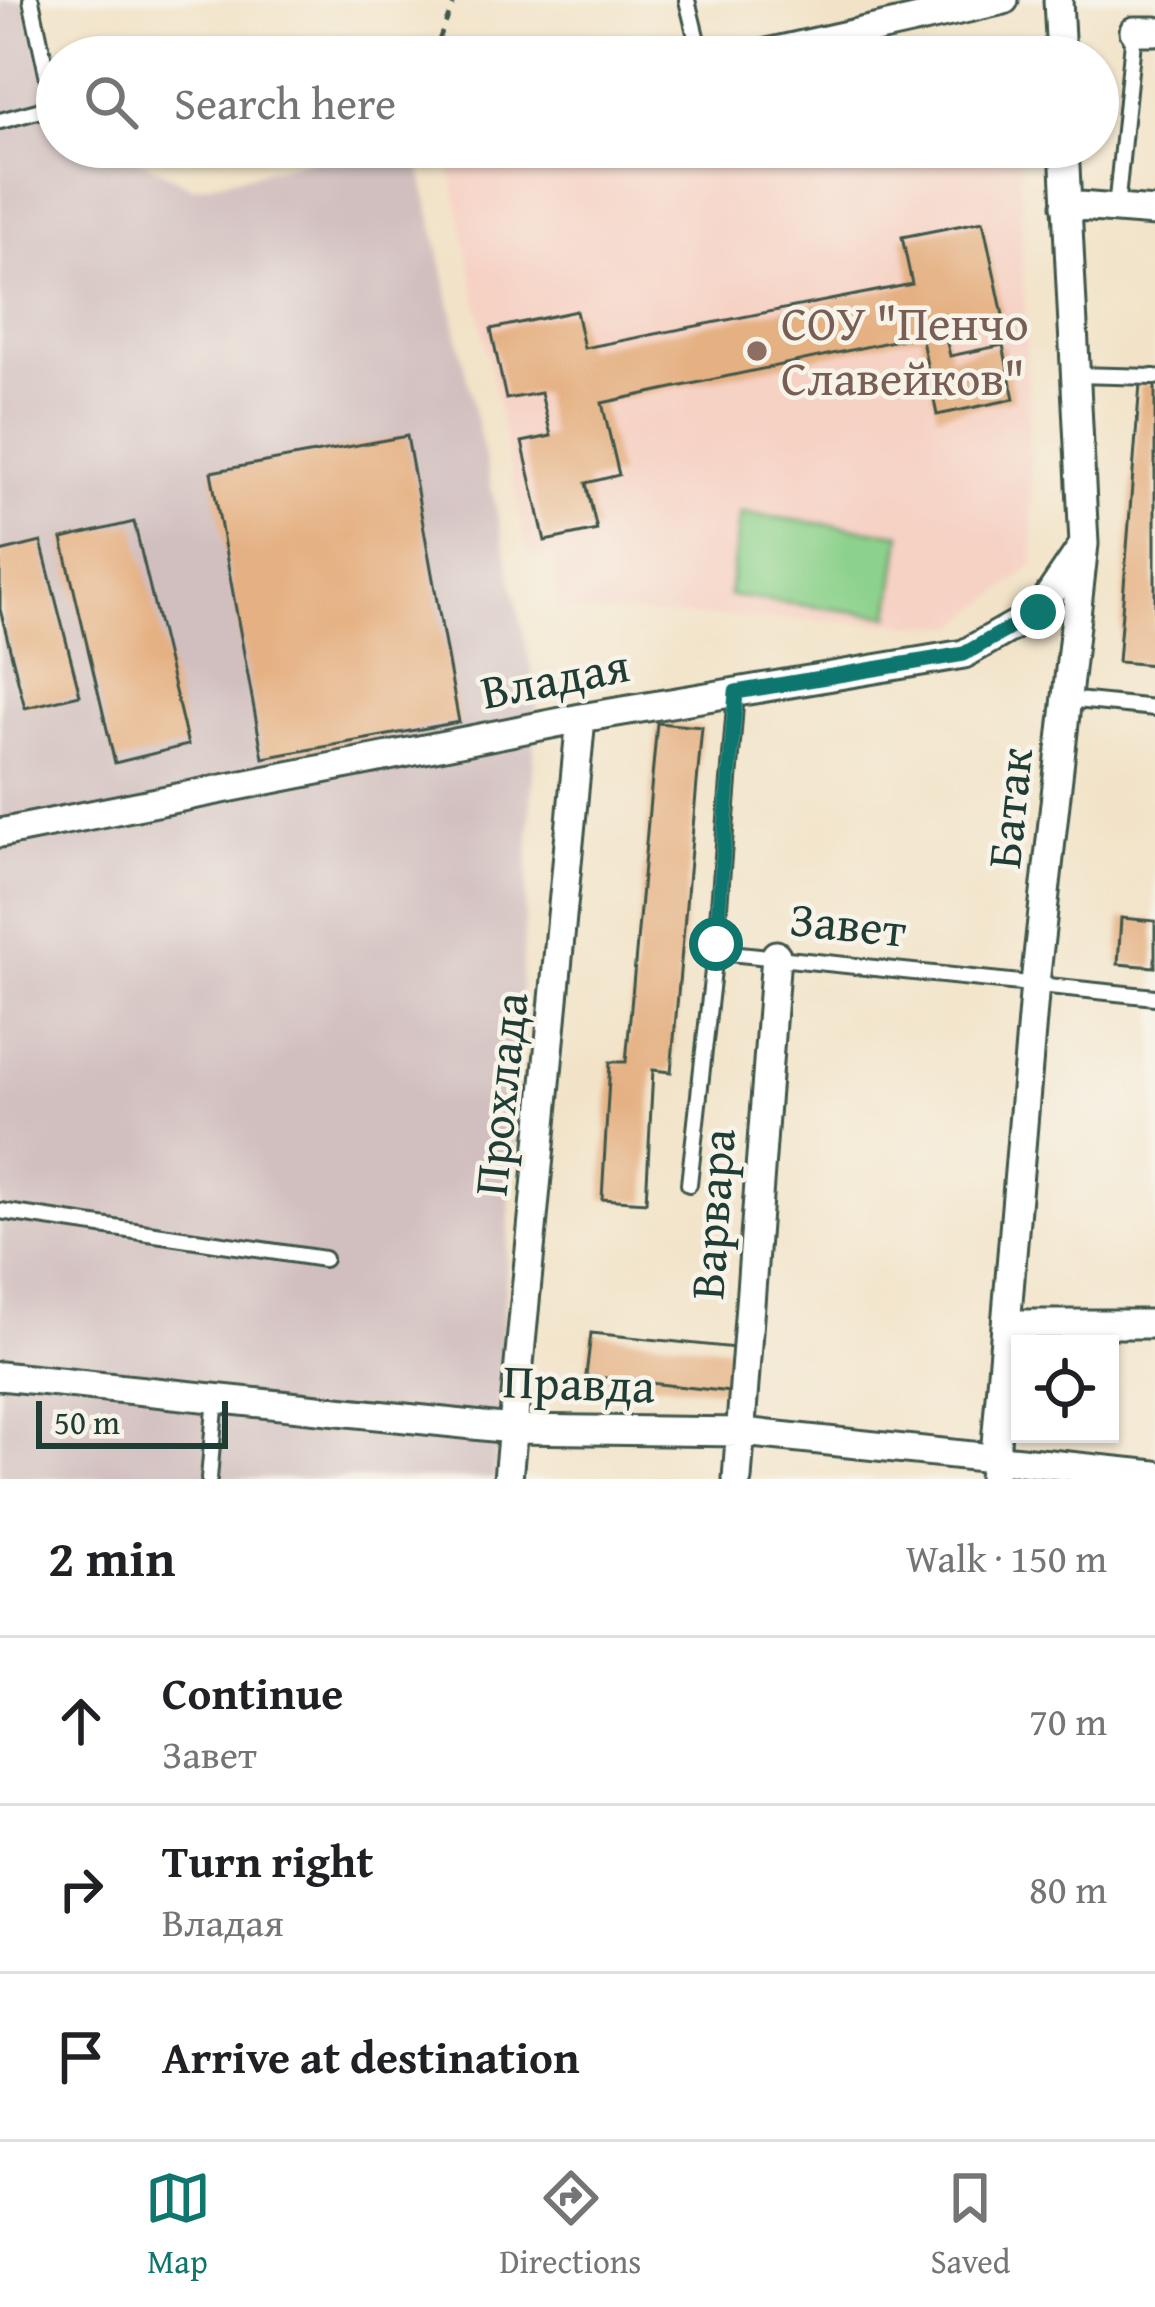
<!DOCTYPE html>
<html lang="en">
<head>
<meta charset="utf-8">
<style>
  body { margin:0; font-family:"Gentium Book Plus",serif; background:#f6f6f6; color:#202124 }
  .controls { position:absolute; right:36px; bottom:36px; display:grid; overflow:hidden; border-radius:0px; box-shadow:0 3px 9px #0004 }
  .controls button { width:108px; height:108px; display:grid; place-items:center; padding:0; border:0; border-bottom:3px solid #e0e0e0; background:#fff; color:#202124; font:60px sans-serif }
  .scale { position:absolute; left:36px; bottom:30px; width:192px; box-sizing:border-box; padding-left:12px; border:6px solid #1f3d34; border-top:0; font-size:33px; line-height:42px; white-space:nowrap; color:#1f3d34; -webkit-text-stroke:9px #f7f3e8; paint-order:stroke }
  .stop { position:absolute; width:36px; height:36px; margin:-27px; border:9px solid #0f766e; border-radius:50%; background:#fff }
  .stop.end { background:#0f766e; border-color:#fff; box-shadow:0 3px 12px #0008 }
  .list { margin:0; padding:0; list-style:none }
  h2 { display:flex; justify-content:space-between; align-items:center; height:156px; margin:0; padding:0 48px; font-size:51px }
  h2 small { font-size:39px; font-weight:400; color:#757577 }
  .list li { display:grid; grid-template-columns:78px 1fr auto; gap:36px; align-items:center; box-sizing:border-box; height:168px; padding:0 48px; border-top:3px solid #e0e0e0 }
  .list b { display:block; font-size:45px; white-space:nowrap }
  .list p { margin:0; font-size:39px; white-space:nowrap; color:#757577 }
  .list em { font-size:39px; font-style:normal; color:#757577 }
  .icon { flex:none; width:66px; height:66px; fill:none; stroke:currentColor; stroke-width:2; stroke-linecap:round; stroke-linejoin:round }
  .map { position:relative; flex:none; width:1155px; height:1479px; overflow:hidden }
  .search { position:absolute; background:#fff; box-shadow:0 3px 9px #0004; left:36px; right:36px; top:36px; height:132px; display:flex; align-items:center; gap:30px; box-sizing:border-box; padding:0 42px; border-radius:66px; color:#757577; font-size:45px }
  .sheet { height:660px; background:#fff }
  nav { display:flex; justify-content:space-around; align-items:center; box-sizing:border-box; height:168px; border-top:3px solid #e0e0e0; background:#fff; font-size:33px; color:#757577 }
  nav a { display:grid; justify-items:center; gap:6px }
  nav .on { color:#0f766e }
  .map>svg:first-child { display:block }
  .built { fill:#f6d2c5 }
  .industrial { fill:#d1bfbf }
  .green { fill:#8dd28c; stroke:#568860; stroke-width:3 }
  .building { fill:#e5b183 }
  .lines { fill:none; stroke-linecap:round; stroke-linejoin:round }
  .lane-casing { stroke:#3f564a; stroke-width:20 }
  .street-casing { stroke:#3f564a; stroke-width:33 }
  .path { stroke:#3f564a; stroke-width:4.5; stroke-dasharray:9 9; stroke-linecap:butt }
  .lane { stroke:#fff; stroke-width:14 }
  .street { stroke:#fff; stroke-width:27 }
  .route { stroke:#0f766e; stroke-width:15 }
  .education-dot { fill:#8d6e63; stroke:#f7f3e8; stroke-width:4.5 }
  .labels { text-anchor:middle; stroke-width:9; stroke-linejoin:round; paint-order:stroke }
  .education-label { font-size:48px; fill:#785e54; stroke:#f7f3e8; text-anchor:start }
  .street-label { font-size:48px; fill:#1f3d34; stroke:#f7f3e8 }
</style>
</head>
<body>
<div class="map">
<svg width="1155" height="1479" viewBox="0 0 1155 1479">
  <rect width="100%" height="100%" fill="#f7f3e8"/>
  <filter id="ink" filterUnits="userSpaceOnUse"><feTurbulence type="fractalNoise" baseFrequency=".00833" numOctaves="2"/><feDisplacementMap in="SourceGraphic" scale="24" xChannelSelector="R" yChannelSelector="G"/><feConvolveMatrix kernelMatrix="1 2 1 2 8 2 1 2 1" color-interpolation-filters="sRGB"/></filter>
  <filter id="wash" filterUnits="userSpaceOnUse"><feTurbulence type="fractalNoise" baseFrequency=".004" numOctaves="4" result="noise"/><feDisplacementMap in="SourceGraphic" scale="48" xChannelSelector="R" yChannelSelector="G"/><feGaussianBlur stdDeviation="2.7" result="paint"/><feColorMatrix in="noise" values="0 0 0 0 0 0 0 0 0 0 0 0 0 0 0 0 0 1.4 0 .05"/><feComposite in="paint" operator="in"/></filter>
  <g filter="url(#wash)">
    <rect width="100%" height="100%" fill="#f2e3c8"/>
    <path class="built" d="M446 147H1019L1034 565 957 626 558 611 552 558 528 556Z"/>
    <path class="industrial" d="M0 0H25L57 118V147H114L194 188 365 147H416L537 695 495 1479H0Z"/>
    <path class="green" d="M740 513 901 534 890 616 729 596Z"/>
    <g id="blocks">
      <path class="building" d="M983 221 1004 320 944 330 950 356 1003 345 1014 399 937 415 921 335 602 403 619 475 586 483 597 530 545 541 522 442 551 436 541 393 506 399 491 329 576 311 584 348 912 284 902 237Z
        M1140 384 1155 385V665L1118 662Z
        M407 436 459 722 263 758 211 472Z
        M134 522 188 745 115 763 62 539Z
        M41 542 80 695 25 708 0 609V552Z
        M657 723 702 727 671 1072 653 1070 646 1202 602 1199 610 1062H626Z
        M1121 918 1155 921V967L1118 964Z
        M591 1333 736 1348 731 1392 586 1376Z"/>
    </g>
  </g>
  <g filter="url(#ink)">
    <use href="#blocks" fill-opacity="0" stroke="#3f564a" stroke-width="3"/>
    <g class="lines">
      <g class="lane-casing">
        <path id="lane" d="M687 0 701 57
          M0 121 41 110 52 97 31 0
          M1116 209 1134 31
          M1075 375 1155 377
          M736 693 716 944 730 953 1155 997
          M1066 699 1155 708
          M689 1184 716 944
          M0 1211 324 1259
          M209 1479 216 1396"/>
      </g>
      <g class="street-casing">
        <path id="street" d="M1058 0 1061 57
          M1134 31H1155
          M749 57 1004 0
          M1066 205 1155 212
          M0 833 581 718 964 654 1038 612 1082 547
          M1006 1324H1155
          M0 1376 512 1429 742 1432 1155 1475
          M508 1479 581 718
          M737 1479 776 955
          M993 1479 1035 983 1084 544 1064 147"/>
      </g>
      <path class="path" d="M432 57 455 0"/>
      <use href="#lane" class="lane"/>
      <use href="#street" class="street"/>
    </g>
  </g>
  <g class="lines" filter="url(#ink)">
    <path class="route" d="M716 944 736 692 964 654 1038 612"/>
  </g>
  <circle class="education-dot" cx="757" cy="351" r="12"/>
  <g class="labels">
    <g class="education-label">
      <text x="781" y="340">СОУ "Пенчо<tspan x="781" dy="55">Славейков"</tspan></text>
    </g>
    <g class="street-label">
      <text transform="translate(555 678) rotate(-11)" y="17">Владая</text>
      <text transform="translate(1009 808) rotate(-84)" y="17">Батак</text>
      <text transform="translate(848 924) rotate(6)" y="17">Завет</text>
      <text transform="translate(500 1094) rotate(-84)" y="17">Прохлада</text>
      <text transform="translate(712 1214) rotate(-86)" y="17">Варвара</text>
      <text transform="translate(579 1383) rotate(2)" y="17">Правда</text>
    </g>
  </g>
</svg>
<div class="controls">
<button><svg class="icon" aria-label="locate" viewBox="0 0 24 24"><circle cx="12" cy="12" r="6"/><path d="M12 2v4M12 18v4M2 12h4M18 12h4"/></svg></button>
</div>
<div class="scale">50 m</div>
<div class="stop" style="left:716px;top:944px"></div>
<div class="stop end" style="left:1038px;top:612px"></div>
<div class="search"><svg class="icon" aria-label="search" viewBox="0 0 24 24"><circle cx="10" cy="10" r="6"/><path d="M15 15l6 6"/></svg>Search here</div>
</div>
<section class="sheet">
<h2>2 min<small>Walk · 150 m</small></h2>
<ul class="list">
<li><svg class="icon" aria-label="ahead" viewBox="0 0 24 24"><path d="M12 20V5M6 11l6-6 6 6"/></svg><div><b>Continue</b><p>Завет</p></div><em>70 m</em></li>
<li><svg class="icon" aria-label="right" viewBox="0 0 24 24"><path d="M7 20v-9h11M14 6l5 5-5 5"/></svg><div><b>Turn right</b><p>Владая</p></div><em>80 m</em></li>
<li><svg class="icon" aria-label="arrive" viewBox="0 0 24 24"><path d="M6 21V4h12l-3 4 3 4H6"/></svg><div><b>Arrive at destination</b></div></li>
</ul>
</section>
<nav>
<a class="on"><svg class="icon" aria-label="map" viewBox="0 0 24 24"><path d="M3 6l6-2 6 2 6-2v14l-6 2-6-2-6 2zM9 4v14M15 6v14"/></svg>Map</a>
<a><svg class="icon" aria-label="directions" viewBox="0 0 24 24"><path d="M12 3l9 9-9 9-9-9zM9 14v-3h6M13 9l2 2-2 2"/></svg>Directions</a>
<a><svg class="icon" aria-label="saved" viewBox="0 0 24 24"><path d="M7 4h10v16l-5-4-5 4z"/></svg>Saved</a>
</nav>
</body>
</html>
